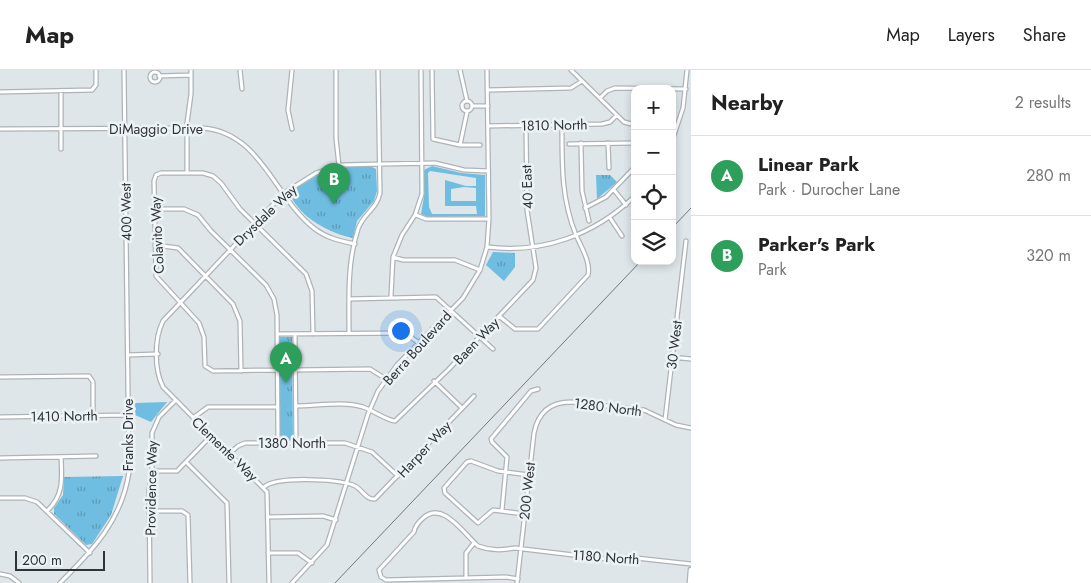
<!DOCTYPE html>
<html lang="en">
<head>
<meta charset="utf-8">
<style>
  body { margin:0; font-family:Jost,sans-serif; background:#f6f6f6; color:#222 }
  .controls { position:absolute; right:15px; top:15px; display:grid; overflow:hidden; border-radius:10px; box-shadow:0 2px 8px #0003 }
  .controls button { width:45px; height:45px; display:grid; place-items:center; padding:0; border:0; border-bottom:1px solid #e0e0e0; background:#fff; color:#222; font:25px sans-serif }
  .scale { position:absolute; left:15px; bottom:12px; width:90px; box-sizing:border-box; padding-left:5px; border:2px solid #313436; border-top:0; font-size:14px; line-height:18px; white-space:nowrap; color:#313436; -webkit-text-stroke:4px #ecf3f7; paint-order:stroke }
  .you { position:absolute; left:400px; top:260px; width:18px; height:18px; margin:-12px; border:4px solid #fff; border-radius:50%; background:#1a73e8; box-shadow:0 0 0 8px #1a73e833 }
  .badge { display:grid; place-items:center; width:32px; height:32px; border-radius:50%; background:#45671f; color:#fff; font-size:16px; font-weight:700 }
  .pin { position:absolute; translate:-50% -41px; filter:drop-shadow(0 1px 2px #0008) }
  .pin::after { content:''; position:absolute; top:26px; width:18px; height:15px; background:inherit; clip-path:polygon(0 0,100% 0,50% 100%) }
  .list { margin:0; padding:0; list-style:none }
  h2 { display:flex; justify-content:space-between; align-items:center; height:65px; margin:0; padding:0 20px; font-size:21px }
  h2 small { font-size:16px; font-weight:400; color:#767676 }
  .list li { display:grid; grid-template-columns:32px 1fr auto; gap:15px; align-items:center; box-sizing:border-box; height:80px; padding:0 20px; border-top:1px solid #e0e0e0 }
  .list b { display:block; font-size:19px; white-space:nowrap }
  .list p { margin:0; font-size:16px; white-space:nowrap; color:#767676 }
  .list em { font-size:16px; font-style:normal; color:#767676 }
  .icon { flex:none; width:28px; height:28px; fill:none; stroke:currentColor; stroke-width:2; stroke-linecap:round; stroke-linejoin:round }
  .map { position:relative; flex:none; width:691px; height:513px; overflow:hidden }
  header { display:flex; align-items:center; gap:30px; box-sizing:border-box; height:70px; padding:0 25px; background:#fff; border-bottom:1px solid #e0e0e0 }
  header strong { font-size:24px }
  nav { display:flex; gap:28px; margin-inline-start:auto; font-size:18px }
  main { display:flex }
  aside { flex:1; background:#fff }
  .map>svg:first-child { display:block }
  .grass { fill:#6fbde0; fill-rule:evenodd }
  .park { fill:url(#park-tufts) }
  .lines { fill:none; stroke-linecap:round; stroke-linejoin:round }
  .minor-casing { stroke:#adb4b8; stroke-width:5.5 }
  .highway-casing { stroke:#adb4b8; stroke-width:7 }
  .minor { stroke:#fff; stroke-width:3 }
  .highway { stroke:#fff; stroke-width:4.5 }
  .rail { stroke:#73787b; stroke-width:1 }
  .labels { text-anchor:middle; stroke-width:5; stroke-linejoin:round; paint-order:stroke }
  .street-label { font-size:14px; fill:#313436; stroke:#ecf3f7 }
</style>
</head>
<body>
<header>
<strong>Map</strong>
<nav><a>Map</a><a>Layers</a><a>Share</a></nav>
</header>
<main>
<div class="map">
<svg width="691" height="513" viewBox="0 0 691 513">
  <defs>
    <pattern id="park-tufts" width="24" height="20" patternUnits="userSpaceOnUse" patternTransform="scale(1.25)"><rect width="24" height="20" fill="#6fbde0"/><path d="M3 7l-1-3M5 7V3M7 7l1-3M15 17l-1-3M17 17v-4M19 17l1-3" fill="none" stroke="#5c9ab6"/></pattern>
  </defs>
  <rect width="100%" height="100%" fill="#dee6e9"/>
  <path class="grass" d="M432 96 461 103 485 105V146L428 147 421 144 424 127V100ZM430 101 476 108V116H466L445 110V136H476L477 144H432L429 137 428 103ZM464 117 476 118V131H451V119Z
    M167 332 151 352 135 345V333Z"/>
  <path class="park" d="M348 97H372L376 99 377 121 374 131 357 151 353 168C329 163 301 148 290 125L291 121 320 104Z
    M596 105H610L617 112 597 129Z
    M493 182 515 183V197L504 211 486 195Z
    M279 267H292L293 370H280Z
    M123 406 111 445 92 474 86 475 54 444V438L63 425 64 407Z"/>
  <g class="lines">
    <g class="minor-casing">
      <path id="minor" d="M240 0 242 19
        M336 0V68L339 96
        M432 0 433 69 460 75
        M460 0 467 31
        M571 0 624 52 635 55
        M150 7a5 5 0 1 1 10 0a5 5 0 1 1-10 0Z
        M159 6 191 5
        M487 20 571 18 582 11
        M61 21V79
        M0 22 92 20 96 15V0
        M600 28 607 21 615 18 686 19
        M462 36a5 5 0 1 1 10 0a5 5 0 1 1-10 0Z
        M472 36H488
        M467 42 460 75H480
        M488 56 602 54 610 52 617 45
        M0 59 203 58C262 63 274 128 315 159 327 168 340 171 355 174
        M292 59 288 40 292 0
        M672 71 683 38 687 0
        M581 73 582 121 589 151
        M608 73 609 98
        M569 74 635 73
        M187 103V53L191 24V0
        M614 120 626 135
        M585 138 606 127 635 97
        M155 139H184L198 145 211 161 266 215 274 229 277 245 278 373
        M416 145 426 149H489
        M610 148 622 166
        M155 175 178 178 233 234 240 251 241 301
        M487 177C543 184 594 165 635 126
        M393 187 403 190H455L480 200
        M391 226 393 187 402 165 415 145 422 124 421 0
        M349 229 436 227 493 279
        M499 246 515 259H538L588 205C591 192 581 177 576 165 561 129 562 93 562 55
        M349 263C349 229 347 192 358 159 363 144 377 139 380 123L378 0
        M277 264 405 263 419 273
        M295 264 296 373
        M128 285 158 284
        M672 287 691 289
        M277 300 213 301 205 296 204 267 199 253 156 206 154 111 156 105 161 103H203L213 106 221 113 240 139 306 204 312 221 313 264
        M295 300 370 299 386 309
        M0 307 89 306 93 312V346
        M434 311 462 338
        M296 336C316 336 343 331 363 337 372 340 388 351 395 351L449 299 533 210 536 198 527 140 526 55
        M0 347 128 345
        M193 348 208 337H277
        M665 350 686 171
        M229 384 238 376 245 373H345L372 382 398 406
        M0 388 96 386
        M186 392 227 433 229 513
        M152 401H177L211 366
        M264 417C277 406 336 409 353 415 362 418 365 430 375 429L474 326
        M0 428H25L37 432 90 483
        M502 440 507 387 492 372 491 369 531 321 538 319
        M47 441C64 425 62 409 61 387
        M149 441H182L188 445 190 513
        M525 444 493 440 478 453 445 423 444 418 467 392 471 391 498 401 529 405
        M268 447 323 446 336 450
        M268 483H298L312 493
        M0 504 10 506 19 513
        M466 508V483L474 473
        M518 509 506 507 386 510 381 507 379 500 414 462C415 456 418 453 422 449 442 429 463 463 478 476 491 481 502 480 515 478L615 490 627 487 691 494
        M60 513C93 480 122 450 129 402L124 0
        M150 513 149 421 152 401V363L159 347 175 331
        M269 513 267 422 163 317C154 299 154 269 163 251L284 123 316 103 340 95 383 94 435 93 464 100 488 101
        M292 513 327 475 368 344 378 321 397 295 463 228 480 200 487 177 489 149 487 0
        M517 513 534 363C538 343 550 332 571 332L644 340 676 355 691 358"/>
    </g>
    <g class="highway-casing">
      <path id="highway" d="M690 513 691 500"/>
    </g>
    <use href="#minor" class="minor"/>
    <use href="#highway" class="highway"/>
    <path class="rail" d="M672 158 691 138
      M335 513 641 191"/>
  </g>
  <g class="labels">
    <g class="street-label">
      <text transform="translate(554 55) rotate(-1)" y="5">1810 North</text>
      <text x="156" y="64">DiMaggio Drive</text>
      <text transform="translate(527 117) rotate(-92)" y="5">40 East</text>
      <text transform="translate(126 142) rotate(-91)" y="5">400 West</text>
      <text transform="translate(265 145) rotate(-44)" y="5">Drysdale Way</text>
      <text transform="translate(157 165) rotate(-93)" y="5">Colavito Way</text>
      <text transform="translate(476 271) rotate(-46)" y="5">Baen Way</text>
      <text transform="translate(674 275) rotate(-83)" y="5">30 West</text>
      <text transform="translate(417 278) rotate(-48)" y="5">Berra Boulevard</text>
      <text transform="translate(608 337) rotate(7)" y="5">1280 North</text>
      <text transform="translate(64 346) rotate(-1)" y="5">1410 North</text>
      <text transform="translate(128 365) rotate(-90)" y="5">Franks Drive</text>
      <text x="292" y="378">1380 North</text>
      <text transform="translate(225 379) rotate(44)" y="5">Clemente Way</text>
      <text transform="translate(424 379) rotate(-47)" y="5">Harper Way</text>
      <text transform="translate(151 418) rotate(-89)" y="5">Providence Way</text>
      <text transform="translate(527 421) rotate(-84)" y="5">200 West</text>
      <text transform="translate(606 487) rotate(4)" y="5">1180 North</text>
    </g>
  </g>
</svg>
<div class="controls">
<button>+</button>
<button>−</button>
<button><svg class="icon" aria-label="locate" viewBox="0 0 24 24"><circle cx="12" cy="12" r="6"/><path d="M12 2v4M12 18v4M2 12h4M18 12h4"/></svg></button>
<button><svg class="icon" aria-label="layers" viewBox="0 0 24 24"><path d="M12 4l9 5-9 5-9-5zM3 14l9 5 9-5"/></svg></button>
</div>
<div class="scale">200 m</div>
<div class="you"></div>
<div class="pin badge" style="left:286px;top:313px;background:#2e9e5b">A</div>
<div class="pin badge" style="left:334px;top:134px;background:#2e9e5b">B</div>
</div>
<aside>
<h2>Nearby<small>2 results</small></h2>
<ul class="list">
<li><span class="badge" style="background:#2e9e5b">A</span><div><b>Linear Park</b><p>Park · Durocher Lane</p></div><em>280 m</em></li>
<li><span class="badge" style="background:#2e9e5b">B</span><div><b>Parker's Park</b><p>Park</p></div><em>320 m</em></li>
</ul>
</aside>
</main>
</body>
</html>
